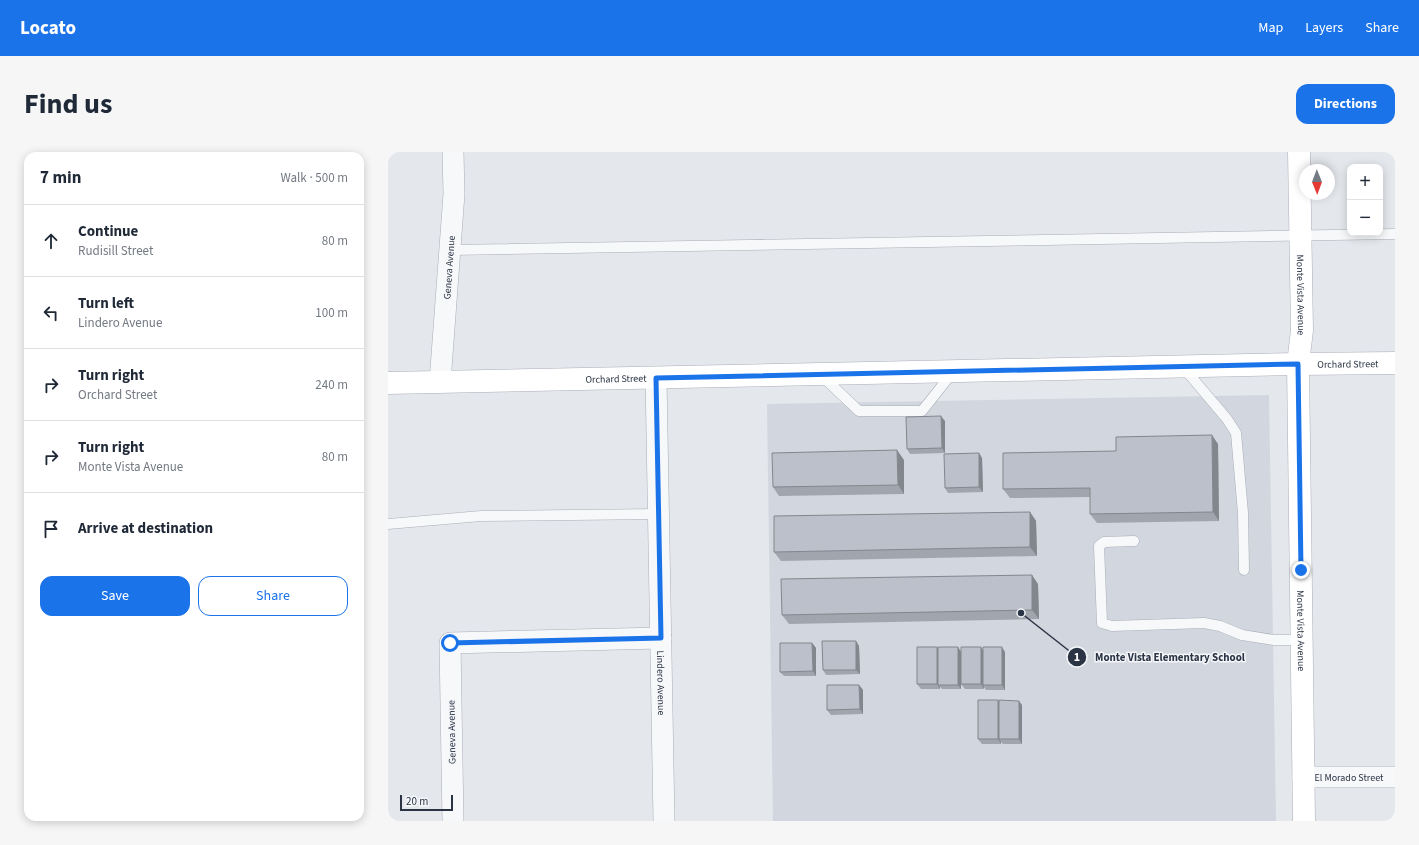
<!DOCTYPE html>
<html lang="en">
<head>
<meta charset="utf-8">
<style>
  body { margin:0; font-family:"Source Sans 3",sans-serif; background:#f6f6f7; color:#1f2937 }
  .controls { position:absolute; right:12px; top:12px; display:grid; overflow:hidden; border-radius:8px; box-shadow:0 2px 10px #0003 }
  .controls button { width:36px; height:36px; display:grid; place-items:center; padding:0; border:0; border-bottom:1px solid #e0e1e3; background:#fff; color:#1f2937; font:20px sans-serif }
  .compass { position:absolute; left:911px; top:12px; width:36px; height:36px; border-radius:50%; background:#fff; box-shadow:0 2px 10px #0003; rotate:179deg }
  .scale { position:absolute; left:12px; bottom:10px; width:53px; box-sizing:border-box; padding-left:4px; border:2px solid #2b3445; border-top:0; font-size:11px; line-height:14px; white-space:nowrap; color:#2b3445; -webkit-text-stroke:3px #f4f6f9; paint-order:stroke }
  .stop { position:absolute; width:12px; height:12px; margin:-9px; border:3px solid #1a73e8; border-radius:50%; background:#fff }
  .stop.end { background:#1a73e8; border-color:#fff; box-shadow:0 1px 4px #0008 }
  .list { margin:0; padding:0; list-style:none }
  h2 { display:flex; justify-content:space-between; align-items:center; height:52px; margin:0; padding:0 16px; font-size:17px }
  h2 small { font-size:13px; font-weight:400; color:#747a83 }
  .list li { display:grid; grid-template-columns:26px 1fr auto; gap:12px; align-items:center; box-sizing:border-box; height:72px; padding:0 16px; border-top:1px solid #e0e1e3 }
  .list b { display:block; font-size:15px; white-space:nowrap }
  .list p { margin:0; font-size:13px; white-space:nowrap; color:#747a83 }
  .list em { font-size:13px; font-style:normal; color:#747a83 }
  .actions { display:flex; gap:8px; padding:12px 16px }
  .actions a { flex:1; padding:9px 0; border:1px solid #1a73e8; border-radius:12px; text-align:center; font-size:14px; color:#1a73e8 }
  .actions .main { background:#1a73e8; color:#fff }
  .icon { flex:none; width:22px; height:22px; fill:none; stroke:currentColor; stroke-width:2; stroke-linecap:round; stroke-linejoin:round }
  .map { position:relative; flex:none; width:1007px; height:669px; overflow:hidden; border-radius:12px }
  header { display:flex; align-items:center; gap:24px; box-sizing:border-box; height:56px; padding:0 20px; background:#1a73e8; color:#fff }
  header strong { font-size:19px }
  nav { display:flex; gap:22px; margin-inline-start:auto; font-size:14px }
  .intro { display:flex; align-items:center; justify-content:space-between; box-sizing:border-box; height:96px; padding:0 24px }
  h1 { margin:0; font-size:28px }
  .button { padding:10px 18px; border-radius:12px; background:#1a73e8; color:#fff; font-size:14px; font-weight:700 }
  main { display:flex; gap:24px; padding:0 24px }
  aside { flex:1; background:#fff; border-radius:12px; box-shadow:0 2px 10px #0003 }
  .map>svg:first-child { display:block }
  .built { fill:#d2d6de }
  .lines { fill:none; stroke-linecap:round; stroke-linejoin:round }
  .lane-casing { stroke:#a9aeb7; stroke-width:11 }
  .street-casing { stroke:#a9aeb7; stroke-width:22 }
  .secondary-casing { stroke:#a9aeb7; stroke-width:23 }
  .lane { stroke:#f7f8fa; stroke-width:10 }
  .street { stroke:#f7f8fa; stroke-width:21 }
  .secondary { stroke:#fff; stroke-width:22 }
  .wall { fill:#a1a5ae }
  .shaded-wall { fill:#83868d }
  .building { fill:#bbc0ca; stroke:#83868d }
  .route { stroke:#1a73e8; stroke-width:5 }
  .labels { text-anchor:middle; stroke-width:3; stroke-linejoin:round; paint-order:stroke }
  .street-label { font-size:10px; fill:#2b3445; stroke:#f4f6f9 }
  .leader { fill:none; stroke:#2b3445; stroke-width:1.5 }
  .callout-dot { fill:#2b3445; stroke:#f4f6f9; stroke-width:1.5 }
  .mark-label { font-size:12px; text-anchor:middle; font-weight:bold; fill:#fff }
  .callout-label { font-size:11px; text-anchor:middle; font-weight:bold; fill:#2b3445; stroke:#f4f6f9; stroke-width:3; stroke-linejoin:round; paint-order:stroke }
</style>
</head>
<body>
<header>
<strong>Locato</strong>
<nav><a>Map</a><a>Layers</a><a>Share</a></nav>
</header>
<div class="intro"><h1>Find us</h1><a class="button">Directions</a></div>
<main>
<aside>
<h2>7 min<small>Walk · 500 m</small></h2>
<ul class="list">
<li><svg class="icon" aria-label="ahead" viewBox="0 0 24 24"><path d="M12 20V5M6 11l6-6 6 6"/></svg><div><b>Continue</b><p>Rudisill Street</p></div><em>80 m</em></li>
<li><svg class="icon" aria-label="left" viewBox="0 0 24 24"><path d="M17 20v-9H6M10 6l-5 5 5 5"/></svg><div><b>Turn left</b><p>Lindero Avenue</p></div><em>100 m</em></li>
<li><svg class="icon" aria-label="right" viewBox="0 0 24 24"><path d="M7 20v-9h11M14 6l5 5-5 5"/></svg><div><b>Turn right</b><p>Orchard Street</p></div><em>240 m</em></li>
<li><svg class="icon" aria-label="right" viewBox="0 0 24 24"><path d="M7 20v-9h11M14 6l5 5-5 5"/></svg><div><b>Turn right</b><p>Monte Vista Avenue</p></div><em>80 m</em></li>
<li><svg class="icon" aria-label="arrive" viewBox="0 0 24 24"><path d="M6 21V4h12l-3 4 3 4H6"/></svg><div><b>Arrive at destination</b></div></li>
</ul>
<div class="actions"><a class="main">Save</a><a>Share</a></div>
</aside>
<div class="map">
<svg width="1007" height="669" viewBox="0 0 1007 669">
  <rect width="100%" height="100%" fill="#e4e7ec"/>
  <path class="built" d="M881 243 888 669H385L379 252Z"/>
  <g class="lines">
    <g class="lane-casing">
      <path id="lane" d="M62 98 1007 82
        M795 215 839 267 848 281 855 361 856 418
        M434 224 471 259H534L565 220
        M0 372 93 364 271 362
        M746 389 716 390 711 394 714 471 724 474 816 471 832 474 854 483 886 488H914"/>
    </g>
    <g class="street-casing">
      <g id="street">
        <path id="s1" d="M268 226 276 669"/>
        <path id="s2" d="M52 230 66 42 65 0"/>
        <path id="s3" d="M915 625H1007"/>
        <path d="M65 669 62 491 273 486"/>
      </g>
    </g>
    <g class="secondary-casing">
      <g id="secondary">
        <path id="s4" d="M911 0 914 178 910 212 916 669"/>
        <path id="s5" d="M0 231 910 212 1007 211"/>
      </g>
    </g>
    <use href="#lane" class="lane"/>
    <use href="#street" class="street"/>
    <use href="#secondary" class="secondary"/>
  </g>
  <path class="wall" d="M557 269V301L522 302 519 297Z
    M830 292 831 369 709 371 702 362V345L622 346 615 337 728 299Z
    M591 301 594 306 595 340 560 341 557 336Z
    M516 308V342L391 344 385 335Z
    M642 360 648 369 649 404 393 409 386 400Z
    M650 432 651 467 401 472 394 463Z
    M468 489 471 494 472 522 438 523 435 518Z
    M424 491 428 496V524H396L392 520Z
    M549 495 550 497 570 495 573 500V537H554L552 535V537H533L529 532Z
    M595 498 617 500V538H598L596 535V537H577L573 532Z
    M471 533 475 538V562L443 563 439 558Z
    M610 548 611 550 634 553V592H615L613 590V592H594L590 587Z"/>
  <path class="shaded-wall" d="M553 264 557 269V301L554 296Z
    M824 283 830 292 831 369 825 360Z
    M509 298 516 308V342L510 333Z
    M591 301 594 306 595 340 591 335Z
    M642 360 648 369 649 404 642 395Z
    M644 423 650 432 651 467 644 458Z
    M468 489 471 494 472 522 468 518Z
    M424 491 428 496V524L425 519Z
    M549 495 552 500 550 533 552 535V537L549 532Z
    M570 495 573 500V537L570 533Z
    M593 495 596 500 595 533 596 535V537L593 532Z
    M614 495 617 500V538L614 533Z
    M471 533 475 538V562L472 557Z
    M610 548 614 553 611 587 613 590V592L610 587Z
    M631 549 634 553V592L631 587Z"/>
  <path class="building" d="M553 264 554 296 519 297 518 265Z
    M824 283 825 360 702 362V336L615 337V301L728 299V285Z
    M509 298 510 333 385 335 384 301Z
    M591 301V335L557 336 556 302Z
    M642 360V395L386 400V364Z
    M644 423V458L394 463 393 427Z
    M434 489H468V518H435Z
    M392 491H424L425 519 392 520Z
    M529 495H549V532H529Z
    M550 495H570V533H550Z
    M573 495H593V532H573Z
    M595 495H614V533H595Z
    M439 533H471L472 557 439 558Z
    M590 548H610V587H590Z
    M611 548 631 549V587H611Z"/>
  <g class="lines">
    <path class="route" d="M62 491 273 486 268 226 910 212 913 418"/>
  </g>
  <g class="labels">
    <g class="street-label">
      <text dy="4" stroke="none"><textPath href="#s2" startOffset="115">Geneva Avenue</textPath></text>
      <text dy="4" stroke="none"><textPath href="#s4" startOffset="143">Monte Vista Avenue</textPath></text>
      <text dy="4" stroke="none"><textPath href="#s5" startOffset="960">Orchard Street</textPath></text>
      <text dy="4" stroke="none"><textPath href="#s5" startOffset="228">Orchard Street</textPath></text>
      <text dy="4" stroke="none"><textPath href="#s4" startOffset="479">Monte Vista Avenue</textPath></text>
      <text dy="4" stroke="none"><textPath href="#s1" startOffset="305">Lindero Avenue</textPath></text>
      <text transform="translate(63 580) rotate(-91)" y="4">Geneva Avenue</text>
      <text dy="4" stroke="none"><textPath href="#s3" startOffset="46">El Morado Street</textPath></text>
    </g>
  </g>
  <path class="leader" d="M633 461L689 505"/>
  <g class="callout-dot">
    <circle cx="633" cy="461" r="4"/>
    <circle cx="689" cy="505" r="10"/>
  </g>
  <g class="mark-label">
    <text x="689" y="509">1</text>
  </g>
  <g class="callout-label">
    <text x="782" y="509">Monte Vista Elementary School</text>
  </g>
</svg>
<div class="controls">
<button>+</button>
<button>−</button>
</div>
<svg class="compass" viewBox="-18 -18 36 36"><path d="M0-13l5 13h-10z" fill="#e53935"/><path d="M0 13l5-13h-10z" fill="#747a83"/></svg>
<div class="scale">20 m</div>
<div class="stop" style="left:62px;top:491px"></div>
<div class="stop end" style="left:913px;top:418px"></div>
</div>
</main>
</body>
</html>
